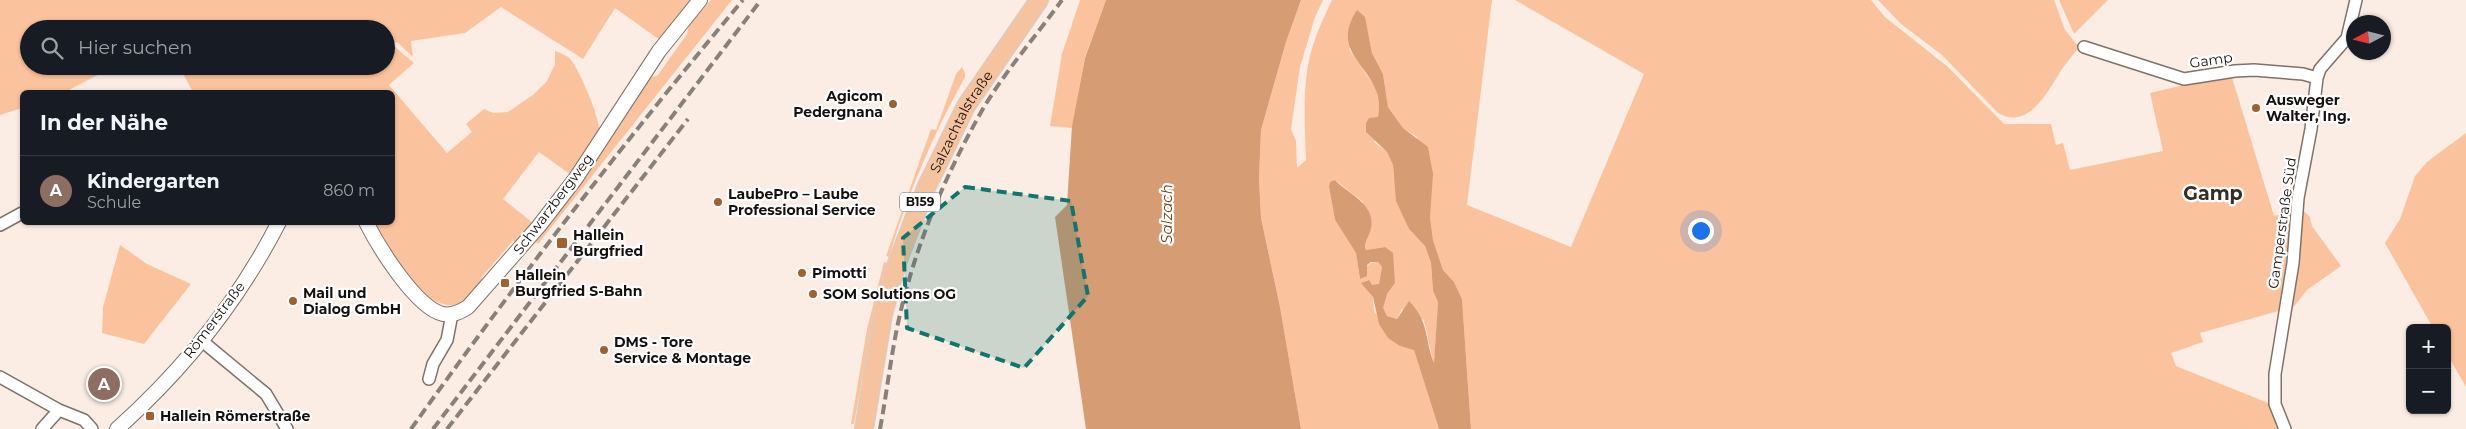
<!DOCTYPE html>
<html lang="de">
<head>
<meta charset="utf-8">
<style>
  body { margin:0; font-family:Montserrat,sans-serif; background:#20242c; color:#f1f3f6 }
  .controls { position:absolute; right:15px; bottom:15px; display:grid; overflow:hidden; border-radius:8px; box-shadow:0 1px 4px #0004 }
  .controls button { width:45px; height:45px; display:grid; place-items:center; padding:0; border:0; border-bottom:1px solid #363941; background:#171b24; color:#f1f3f6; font:25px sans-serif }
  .compass { position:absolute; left:2346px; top:15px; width:45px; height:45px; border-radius:50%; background:#171b24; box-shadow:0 1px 4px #0004; rotate:263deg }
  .you { position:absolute; left:1700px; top:230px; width:18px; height:18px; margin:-12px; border:4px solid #fff; border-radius:50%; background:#1a73e8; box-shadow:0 0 0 8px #1a73e833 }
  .badge { display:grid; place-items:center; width:32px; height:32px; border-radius:50%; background:#d93025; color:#fff; font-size:16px; font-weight:700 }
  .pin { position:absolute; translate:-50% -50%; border:2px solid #fff; box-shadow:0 1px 5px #0006 }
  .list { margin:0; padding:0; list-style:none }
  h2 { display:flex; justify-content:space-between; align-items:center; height:65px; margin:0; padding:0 20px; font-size:21px }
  h2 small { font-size:16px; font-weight:400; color:#9ea1a6 }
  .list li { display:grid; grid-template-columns:32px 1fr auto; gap:15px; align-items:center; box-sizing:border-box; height:70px; padding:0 20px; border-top:1px solid #363941 }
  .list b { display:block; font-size:19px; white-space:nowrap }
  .list p { margin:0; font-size:16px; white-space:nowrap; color:#9ea1a6 }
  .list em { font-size:16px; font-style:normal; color:#9ea1a6 }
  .icon { flex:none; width:28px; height:28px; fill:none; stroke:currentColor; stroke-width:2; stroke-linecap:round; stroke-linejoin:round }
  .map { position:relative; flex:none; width:2466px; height:429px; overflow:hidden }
  .search { position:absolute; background:#171b24; box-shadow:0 1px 4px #0004; left:20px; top:20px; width:375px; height:55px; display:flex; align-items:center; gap:12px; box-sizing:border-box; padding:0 18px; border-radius:28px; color:#9ea1a6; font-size:19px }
  .panel { position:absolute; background:#171b24; box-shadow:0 1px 4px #0004; left:20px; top:90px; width:375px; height:135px; border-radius:8px }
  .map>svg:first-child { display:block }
  .green { fill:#fbc39d }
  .water { fill:#d69c74 }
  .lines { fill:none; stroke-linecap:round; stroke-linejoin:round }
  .minor-casing { stroke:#7e7269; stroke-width:14 }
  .tertiary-casing { stroke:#7e7269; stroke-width:16 }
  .primary-casing { stroke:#d0cfcf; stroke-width:20 }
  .minor { stroke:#fff; stroke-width:11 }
  .tertiary { stroke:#fff; stroke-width:14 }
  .primary { stroke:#f5c39e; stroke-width:18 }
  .rail { stroke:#89807a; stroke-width:4; stroke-dasharray:10 5; stroke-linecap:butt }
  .marked { fill:#0f766e; fill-opacity:0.2; stroke:#0f766e; stroke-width:4; stroke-dasharray:10 6; stroke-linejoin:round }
  .poi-dot { fill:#a2602c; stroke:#fff; stroke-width:2 }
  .labels { text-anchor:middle; stroke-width:4.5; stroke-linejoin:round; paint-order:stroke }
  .shield { fill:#fff; stroke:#5c5856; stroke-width:1 }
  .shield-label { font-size:12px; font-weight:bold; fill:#16110e }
  .street-label { font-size:14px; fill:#16110e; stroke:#fff }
  .poi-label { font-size:14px; font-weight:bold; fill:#16110e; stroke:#fff; text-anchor:start }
  .water-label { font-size:15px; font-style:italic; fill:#763f11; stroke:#fff }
  .district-label { font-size:19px; font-weight:bold; fill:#382d26; stroke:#fff }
</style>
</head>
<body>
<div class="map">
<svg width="2466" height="429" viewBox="0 0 2466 429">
  <rect width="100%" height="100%" fill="#fbede4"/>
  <path class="green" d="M0 0H691L660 40 615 8 583 59 501 7 465 33 411 41 413 57 398 43 386 39V29H29V66H115L65 92H22V108L0 115Z
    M711 0H732L538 244 536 242 581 184 650 78 658 75 687 34 689 25Z
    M1080 0H1106L1085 57 1072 128 1050 126 1062 54Z
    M1301 0H1323L1315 17 1300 67 1291 129 1296 141 1297 168 1306 160C1305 131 1303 101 1307 72 1310 47 1321 23 1332 0H1492L1467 205 1571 247 1644 74 1515 0H1871L1885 17 1948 67 2004 124H2051L2056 145 2063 143 2070 170 2163 151 2150 93 2231 74 2274 216 2294 210 2282 310 2200 333 2203 342 2171 353 2176 366 2271 404 2281 429H1471L1462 299 1454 282 1443 270 1433 240 1430 217V199L1417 137 1403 128 1388 107 1383 74 1372 53 1368 33 1349 49 1375 87 1380 106 1374 142 1387 152 1393 165 1394 179 1409 229 1425 246 1431 263 1433 291 1438 302 1434 366 1424 320 1402 309 1397 319 1387 316 1382 308 1387 294 1395 283 1385 247 1366 250 1363 202 1335 180 1329 187 1335 220 1356 253 1360 279C1365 270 1366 261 1378 262L1382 267 1379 285H1372L1368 280 1362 283 1373 297 1374 311 1400 346 1414 349 1439 429H1301L1280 307 1261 218 1259 179 1261 130 1286 42Z
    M1878 0H2054L2065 30 2079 47C2073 55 2067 62 2062 69 2048 91 2029 131 1998 113L1942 55 1901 24Z
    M2059 0H2108L2074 34Z
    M386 44 395 47 414 63 389 85 447 153 472 132 466 124 484 109 493 113 508 112 533 95 547 81 555 64V51C561 53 567 55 571 60 579 69 602 122 599 133 595 147 579 163 571 175L539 152 503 199 533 223 516 243 513 241 481 278 484 281C477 289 471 299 461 303 425 319 387 246 372 223L392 222V92H193L179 66H386Z
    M962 67 965 73V77C933 135 908 193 889 257L886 256 931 129 936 130 956 74Z
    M2466 133V387L2447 354V328H2433L2385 243 2400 219 2415 176 2427 162Z
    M2303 210 2310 217 2312 226 2341 266 2307 290 2291 310 2300 211Z
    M120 245 147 264 191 284 144 344 102 333 103 307Z
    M884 262 887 263 876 307 854 424H851L867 329Z"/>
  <path class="water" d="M1106 0H1301L1286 42 1261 130 1259 179 1261 218 1280 307 1301 429H1086L1055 217 1067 205 1072 126 1085 58Z
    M1357 10 1365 17 1372 53 1383 74 1388 107 1403 128 1428 147 1433 174 1430 217 1433 240 1443 270 1454 282 1462 299 1471 429H1439L1414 350 1400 346 1388 338 1379 324 1373 297 1361 283 1369 280 1372 285 1379 284 1382 267 1378 262H1371L1367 265V276L1360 279 1356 253 1335 220 1329 187 1330 182 1335 180C1348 194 1376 204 1371 228 1370 236 1363 242 1366 250L1385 247 1393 253 1395 283 1387 294 1383 308 1387 316 1397 319 1409 301C1430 323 1424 338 1434 363L1438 302 1433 291 1431 263 1425 246 1409 229 1396 201 1393 165 1387 152 1366 132V123L1369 118 1378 117C1388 68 1325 59 1357 10Z"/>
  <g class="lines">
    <g class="minor-casing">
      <path id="minor" d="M2084 47 2184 79 2235 71 2254 70 2303 74 2317 78
        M0 225 22 213
        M202 341 266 394 287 429
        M0 377 59 410 84 420 92 429
        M429 379 433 364 447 340 452 314
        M42 429 59 410
        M2285 429 2275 404V374L2293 263 2298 198 2311 129 2317 78 2320 69 2347 38 2356 0"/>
    </g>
    <g class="tertiary-casing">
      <path id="tertiary" d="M366 222C378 246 416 308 443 314 452 316 460 312 468 307L539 226 576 178 659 51 700 0
        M117 429C182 371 239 300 279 222"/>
    </g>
    <g class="primary-casing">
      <g id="primary">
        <path id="s1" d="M864 429 883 315 897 263 926 188 966 106 1039 0"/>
      </g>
    </g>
    <use href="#minor" class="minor"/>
    <use href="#tertiary" class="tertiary"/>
    <use href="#primary" class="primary"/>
    <path class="rail" d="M411 429C516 282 627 138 743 0
      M433 429 761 0
      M447 429 688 119
      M880 429C888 387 892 344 903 302 920 234 949 168 984 107 1007 69 1036 36 1062 0"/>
  </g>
  <path class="marked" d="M965 187 1071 201 1088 296 1024 368 907 328 903 238Z"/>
  <g class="poi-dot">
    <circle cx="893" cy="104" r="5"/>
    <circle cx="2256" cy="108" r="5"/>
    <circle cx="718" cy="202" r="5"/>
    <rect x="556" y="237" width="12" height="12" rx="2.5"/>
    <circle cx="802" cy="273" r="5"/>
    <rect x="500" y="278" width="10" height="10" rx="2.5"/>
    <circle cx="813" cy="294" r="5"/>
    <circle cx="293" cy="301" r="5"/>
    <circle cx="604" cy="350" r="5"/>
    <rect x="145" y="411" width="10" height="10" rx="2.5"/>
  </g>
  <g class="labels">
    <rect class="shield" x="900" y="192.5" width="40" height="19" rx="4"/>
    <g class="shield-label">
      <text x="920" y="206">B159</text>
    </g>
    <g class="street-label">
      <text transform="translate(2211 60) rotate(-8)" y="5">Gamp</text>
      <text dy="5" stroke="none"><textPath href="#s1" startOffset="325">Salzachtalstraße</textPath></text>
      <text transform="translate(553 204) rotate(-53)" y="5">Schwarzbergweg</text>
      <text transform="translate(2282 223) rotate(-82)" y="5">Gamperstraße Süd</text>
      <text transform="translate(214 320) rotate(-53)" y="5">Römerstraße</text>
    </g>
    <g class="poi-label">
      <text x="883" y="101" text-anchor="end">Agicom<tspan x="883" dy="16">Pedergnana</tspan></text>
      <text x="2266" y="105">Ausweger<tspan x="2266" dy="16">Walter, Ing.</tspan></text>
      <text x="728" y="199">LaubePro – Laube<tspan x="728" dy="16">Professional Service</tspan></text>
      <text x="573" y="240">Hallein<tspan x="573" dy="16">Burgfried</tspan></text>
      <text x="812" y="278">Pimotti</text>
      <text x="515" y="280">Hallein<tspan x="515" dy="16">Burgfried S-Bahn</tspan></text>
      <text x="303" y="298">Mail und<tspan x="303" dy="16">Dialog GmbH</tspan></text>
      <text x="823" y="299">SOM Solutions OG</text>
      <text x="614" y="347">DMS - Tore<tspan x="614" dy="16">Service &amp; Montage</tspan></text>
      <text x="160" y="421">Hallein Römerstraße</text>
    </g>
    <g class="water-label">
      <text transform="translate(1167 214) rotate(-90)" y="5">Salzach</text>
    </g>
    <g class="district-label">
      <text x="2213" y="200">Gamp</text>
    </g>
  </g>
</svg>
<div class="controls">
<button>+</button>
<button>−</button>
</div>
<svg class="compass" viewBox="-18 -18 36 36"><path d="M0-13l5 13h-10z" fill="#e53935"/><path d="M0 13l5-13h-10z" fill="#9ea1a6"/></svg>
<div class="you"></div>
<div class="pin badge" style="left:104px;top:384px;background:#8d6e63">A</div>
<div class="search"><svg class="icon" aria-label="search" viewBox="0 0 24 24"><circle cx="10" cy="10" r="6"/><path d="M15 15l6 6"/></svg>Hier suchen</div>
<section class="panel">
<h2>In der Nähe<small></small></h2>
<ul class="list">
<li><span class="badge" style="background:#8d6e63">A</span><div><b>Kindergarten</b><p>Schule</p></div><em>860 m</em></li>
</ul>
</section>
</div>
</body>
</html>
